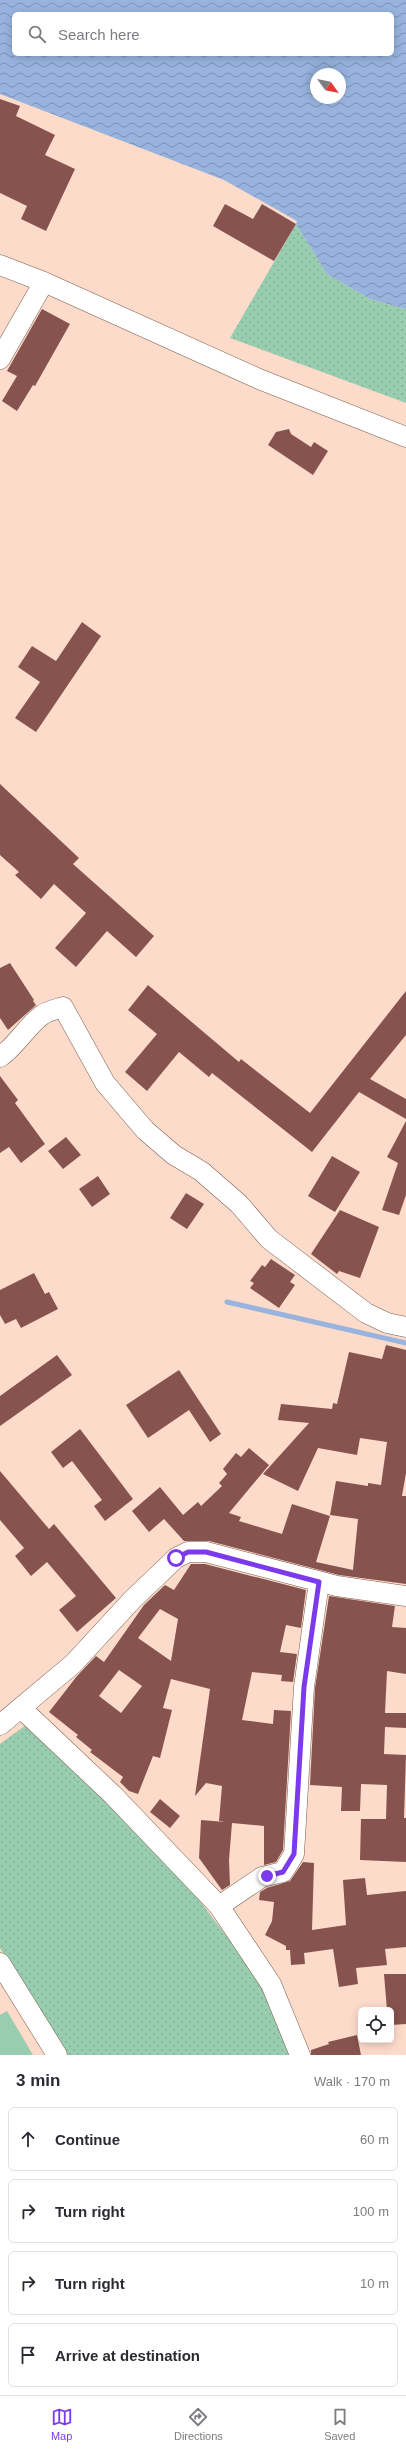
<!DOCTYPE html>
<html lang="en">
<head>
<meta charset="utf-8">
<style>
  body { margin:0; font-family:Helvetica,sans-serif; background:#f7f7f7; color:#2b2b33 }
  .controls { position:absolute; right:12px; bottom:12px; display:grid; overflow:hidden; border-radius:6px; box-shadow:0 2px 10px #0003 }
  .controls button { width:36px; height:36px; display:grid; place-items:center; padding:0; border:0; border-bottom:1px solid #e1e1e2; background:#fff; color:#2b2b33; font:20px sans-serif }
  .compass { position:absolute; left:310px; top:68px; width:36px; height:36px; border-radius:50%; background:#fff; box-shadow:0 2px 10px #0003; rotate:123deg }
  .stop { position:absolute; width:12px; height:12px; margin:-9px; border:3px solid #7c3aed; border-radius:50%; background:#fff }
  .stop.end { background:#7c3aed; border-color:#fff; box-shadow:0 1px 4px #0008 }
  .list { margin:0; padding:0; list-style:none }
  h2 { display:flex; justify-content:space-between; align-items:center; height:52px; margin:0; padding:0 16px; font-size:17px }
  h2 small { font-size:13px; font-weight:400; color:#7c7c81 }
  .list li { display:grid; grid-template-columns:26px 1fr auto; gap:12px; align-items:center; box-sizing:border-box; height:64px; margin:0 8px 8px; padding:0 8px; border:1px solid #e1e1e2; border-radius:6px }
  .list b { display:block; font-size:15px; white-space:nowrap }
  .list em { font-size:13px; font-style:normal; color:#7c7c81 }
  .icon { flex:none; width:22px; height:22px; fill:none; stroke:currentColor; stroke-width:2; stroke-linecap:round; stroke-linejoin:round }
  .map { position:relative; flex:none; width:406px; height:2055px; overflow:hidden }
  .search { position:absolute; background:#fff; box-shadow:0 2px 10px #0003; left:12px; right:12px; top:12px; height:44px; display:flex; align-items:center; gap:10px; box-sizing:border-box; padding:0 14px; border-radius:6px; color:#7c7c81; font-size:15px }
  .sheet { height:340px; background:#fff }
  nav { display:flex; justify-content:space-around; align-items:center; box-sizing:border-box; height:56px; border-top:1px solid #e1e1e2; background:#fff; font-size:11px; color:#7c7c81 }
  nav a { display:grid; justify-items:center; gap:2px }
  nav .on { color:#7c3aed }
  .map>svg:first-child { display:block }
  .grass { fill:url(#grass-dots) }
  .garden { fill:#98cdaf }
  .water { fill:url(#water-waves); fill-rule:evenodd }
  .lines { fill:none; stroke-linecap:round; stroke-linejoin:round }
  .stream { stroke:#97b3de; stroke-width:5 }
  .building { fill:#87534f; fill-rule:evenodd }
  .minor-casing { stroke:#7a5d4e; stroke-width:21 }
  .minor { stroke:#fff; stroke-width:20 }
  .route { stroke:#7c3aed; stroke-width:5 }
</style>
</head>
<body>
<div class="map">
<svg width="406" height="2055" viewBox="0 0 406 2055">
  <defs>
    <pattern id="grass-dots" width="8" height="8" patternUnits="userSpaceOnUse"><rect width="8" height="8" fill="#98cdaf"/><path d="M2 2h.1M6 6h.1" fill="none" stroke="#84b097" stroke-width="1.8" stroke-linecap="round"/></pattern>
    <pattern id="water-waves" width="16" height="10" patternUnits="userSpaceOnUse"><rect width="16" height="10" fill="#97b3de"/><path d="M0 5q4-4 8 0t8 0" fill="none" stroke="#7d92b4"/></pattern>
  </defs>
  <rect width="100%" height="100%" fill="#fddbca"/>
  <path class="grass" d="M296 224 327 274 370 299 406 309V403L230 338Z
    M26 1725 179 1874 258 1977 289 2055H67L0 1948V1744Z"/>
  <path class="garden" d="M7 2011 33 2055H0V2015Z"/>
  <path class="water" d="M0 0H406V309L370 299 327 274 296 224 297 221 224 180 0 94ZM14 14H392V54H14ZM316 74H340V98H316Z"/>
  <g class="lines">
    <path class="stream" d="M227 1302 406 1343"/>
  </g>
  <path class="building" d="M0 99 20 106 16 116 55 135 45 155 75 169 46 231 21 219 27 206 0 193Z
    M225 204 253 219 262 204 296 224 274 261 213 226Z
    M42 309 70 324 35 386 33 385 17 411 2 401 17 376 7 371Z
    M289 429 291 434 311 447 314 442 328 451 313 475 268 445 276 432Z
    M82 622 101 636 36 732 15 718 40 682 18 667 32 646 56 661Z
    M0 784 79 858 73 864 154 936 136 957 107 931 76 967 55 948 86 913 54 884 41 899 15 875 19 872 0 855Z
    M10 963 34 1000 33 1001 36 1005 8 1030 0 1018V968Z
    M148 985 239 1062 241 1059 310 1113 406 991V1035L370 1079 406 1099V1119L359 1092 312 1152 212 1073 209 1077 179 1052 147 1091 125 1072 157 1034 128 1010Z
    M0 1076 18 1100 15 1103 45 1144 21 1163 9 1147 0 1153Z
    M406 1121V1195L399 1215 382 1210 398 1163 387 1157Z
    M66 1137 81 1155 63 1169 48 1151Z
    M332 1156 360 1172 335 1212 308 1196Z
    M98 1176 110 1194 92 1207 79 1189Z
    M186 1193 204 1204 187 1229 170 1218Z
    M340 1210 379 1227 360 1278 339 1271 337 1274 311 1254Z
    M271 1259 295 1275 290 1282 295 1285 279 1308 250 1288 254 1283 250 1281 262 1265 265 1267Z
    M34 1273 45 1294 49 1292 58 1309 21 1328 16 1319 5 1324 0 1315V1290Z
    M386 1345 406 1350V1473L402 1496H406V1584L339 1575 209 1541H184L164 1519 149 1532 132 1511 160 1487 183 1515 198 1502 201 1506 222 1486 219 1483 227 1474 223 1469 236 1453 241 1457 249 1448 269 1465 229 1513 241 1517 239 1521 282 1534 292 1504 330 1516 316 1562 353 1570 358 1519 330 1515 336 1481 368 1486V1483L381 1485 387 1442 360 1438 357 1455 318 1448 298 1491 263 1474 309 1423 278 1420 281 1404 332 1409 333 1403 337 1404 349 1352 382 1359Z
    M57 1355 72 1375 0 1426V1396Z
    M179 1370 221 1434 210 1442 189 1410 148 1438 126 1405Z
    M80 1429 133 1499 105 1521 94 1506 102 1500 72 1461 63 1468 51 1452Z
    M0 1471 49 1529 54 1524 116 1598 77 1632 59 1610 76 1596 47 1562 31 1576 15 1556 24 1548 0 1520Z
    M191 1564H205L306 1590 301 1628 286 1625 280 1652 297 1654 293 1682 281 1681 282 1675 252 1672 242 1720 273 1724 274 1710 291 1711 283 1850 276 1862 264 1865V1826L232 1823 229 1860 230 1885 222 1890 199 1858 201 1820 225 1822 219 1821 222 1786 206 1783 195 1796 210 1689 171 1679 163 1708 172 1710 160 1758 153 1756 138 1794 129 1791 120 1782 123 1777 90 1752 92 1750 76 1737 78 1735 49 1712 77 1676 96 1656 104 1662 144 1605 165 1585 174 1590ZM160 1609 178 1619 171 1661 138 1638ZM119 1670 142 1686 121 1713 99 1696Z
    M329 1596 395 1606 392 1627 406 1628V1674L387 1671 385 1713H406V1728L385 1727 384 1754 406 1755 404 1818H406V1862L360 1860 361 1819H386L387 1785 361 1784 360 1811H341L342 1787 310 1785 315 1688Z
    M160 1799 180 1816 170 1828 150 1812Z
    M303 1862 314 1863 312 1930 346 1925 343 1880 365 1878 367 1895 406 1891V1947L385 1949 387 1965 356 1968 358 1984 339 1987 333 1949 304 1953 305 1964 291 1965 290 1950H286V1946L265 1935 272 1921 274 1902 259 1900 260 1892 267 1888 290 1881Z
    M384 1974H406V2024L391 2025V2010H387Z
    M357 2035 361 2055H311V2050L329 2044 328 2042Z"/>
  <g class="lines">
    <g class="minor-casing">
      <path id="minor" d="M0 265 44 282 259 379 406 437
        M0 359 44 282
        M0 1057C17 1045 26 1027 42 1015 48 1011 57 1009 63 1007L105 1083 145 1130 174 1155 201 1171 239 1204 269 1239 366 1313 387 1323 406 1327
        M22 1709 113 1795 219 1906 271 1984 300 2055
        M0 1725 73 1664 132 1600 176 1558 188 1552H206L337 1586 406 1596
        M219 1906 262 1877 283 1872 294 1854 304 1687 319 1582
        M0 1963 57 2055"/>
    </g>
    <use href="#minor" class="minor"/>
  </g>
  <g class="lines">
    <path class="route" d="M176 1558 188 1552H206L319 1582 304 1687 294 1854 283 1872 267 1876"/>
  </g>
</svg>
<div class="controls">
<button><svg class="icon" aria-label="locate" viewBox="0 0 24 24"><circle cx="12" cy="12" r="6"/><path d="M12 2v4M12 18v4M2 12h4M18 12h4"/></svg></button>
</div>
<svg class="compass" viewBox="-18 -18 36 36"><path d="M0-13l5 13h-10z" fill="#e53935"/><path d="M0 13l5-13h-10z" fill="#7c7c81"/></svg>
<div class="stop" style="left:176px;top:1558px"></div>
<div class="stop end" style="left:267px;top:1876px"></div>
<div class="search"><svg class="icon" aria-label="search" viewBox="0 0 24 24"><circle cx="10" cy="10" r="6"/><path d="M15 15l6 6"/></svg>Search here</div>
</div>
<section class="sheet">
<h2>3 min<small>Walk · 170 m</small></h2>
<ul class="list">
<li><svg class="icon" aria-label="ahead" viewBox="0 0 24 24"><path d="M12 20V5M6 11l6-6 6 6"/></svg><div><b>Continue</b></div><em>60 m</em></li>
<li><svg class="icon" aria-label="right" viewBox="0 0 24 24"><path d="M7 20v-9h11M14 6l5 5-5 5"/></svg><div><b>Turn right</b></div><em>100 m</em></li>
<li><svg class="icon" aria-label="right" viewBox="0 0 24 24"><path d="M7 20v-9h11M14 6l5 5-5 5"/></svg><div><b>Turn right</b></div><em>10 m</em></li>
<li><svg class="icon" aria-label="arrive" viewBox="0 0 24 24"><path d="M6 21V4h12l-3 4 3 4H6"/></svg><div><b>Arrive at destination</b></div></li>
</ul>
</section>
<nav>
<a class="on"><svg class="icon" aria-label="map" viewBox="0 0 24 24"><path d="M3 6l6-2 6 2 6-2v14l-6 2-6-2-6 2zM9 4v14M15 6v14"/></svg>Map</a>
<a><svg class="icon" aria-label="directions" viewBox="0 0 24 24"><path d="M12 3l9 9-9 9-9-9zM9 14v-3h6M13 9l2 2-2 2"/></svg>Directions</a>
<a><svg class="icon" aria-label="saved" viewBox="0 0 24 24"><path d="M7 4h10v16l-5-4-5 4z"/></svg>Saved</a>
</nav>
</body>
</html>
